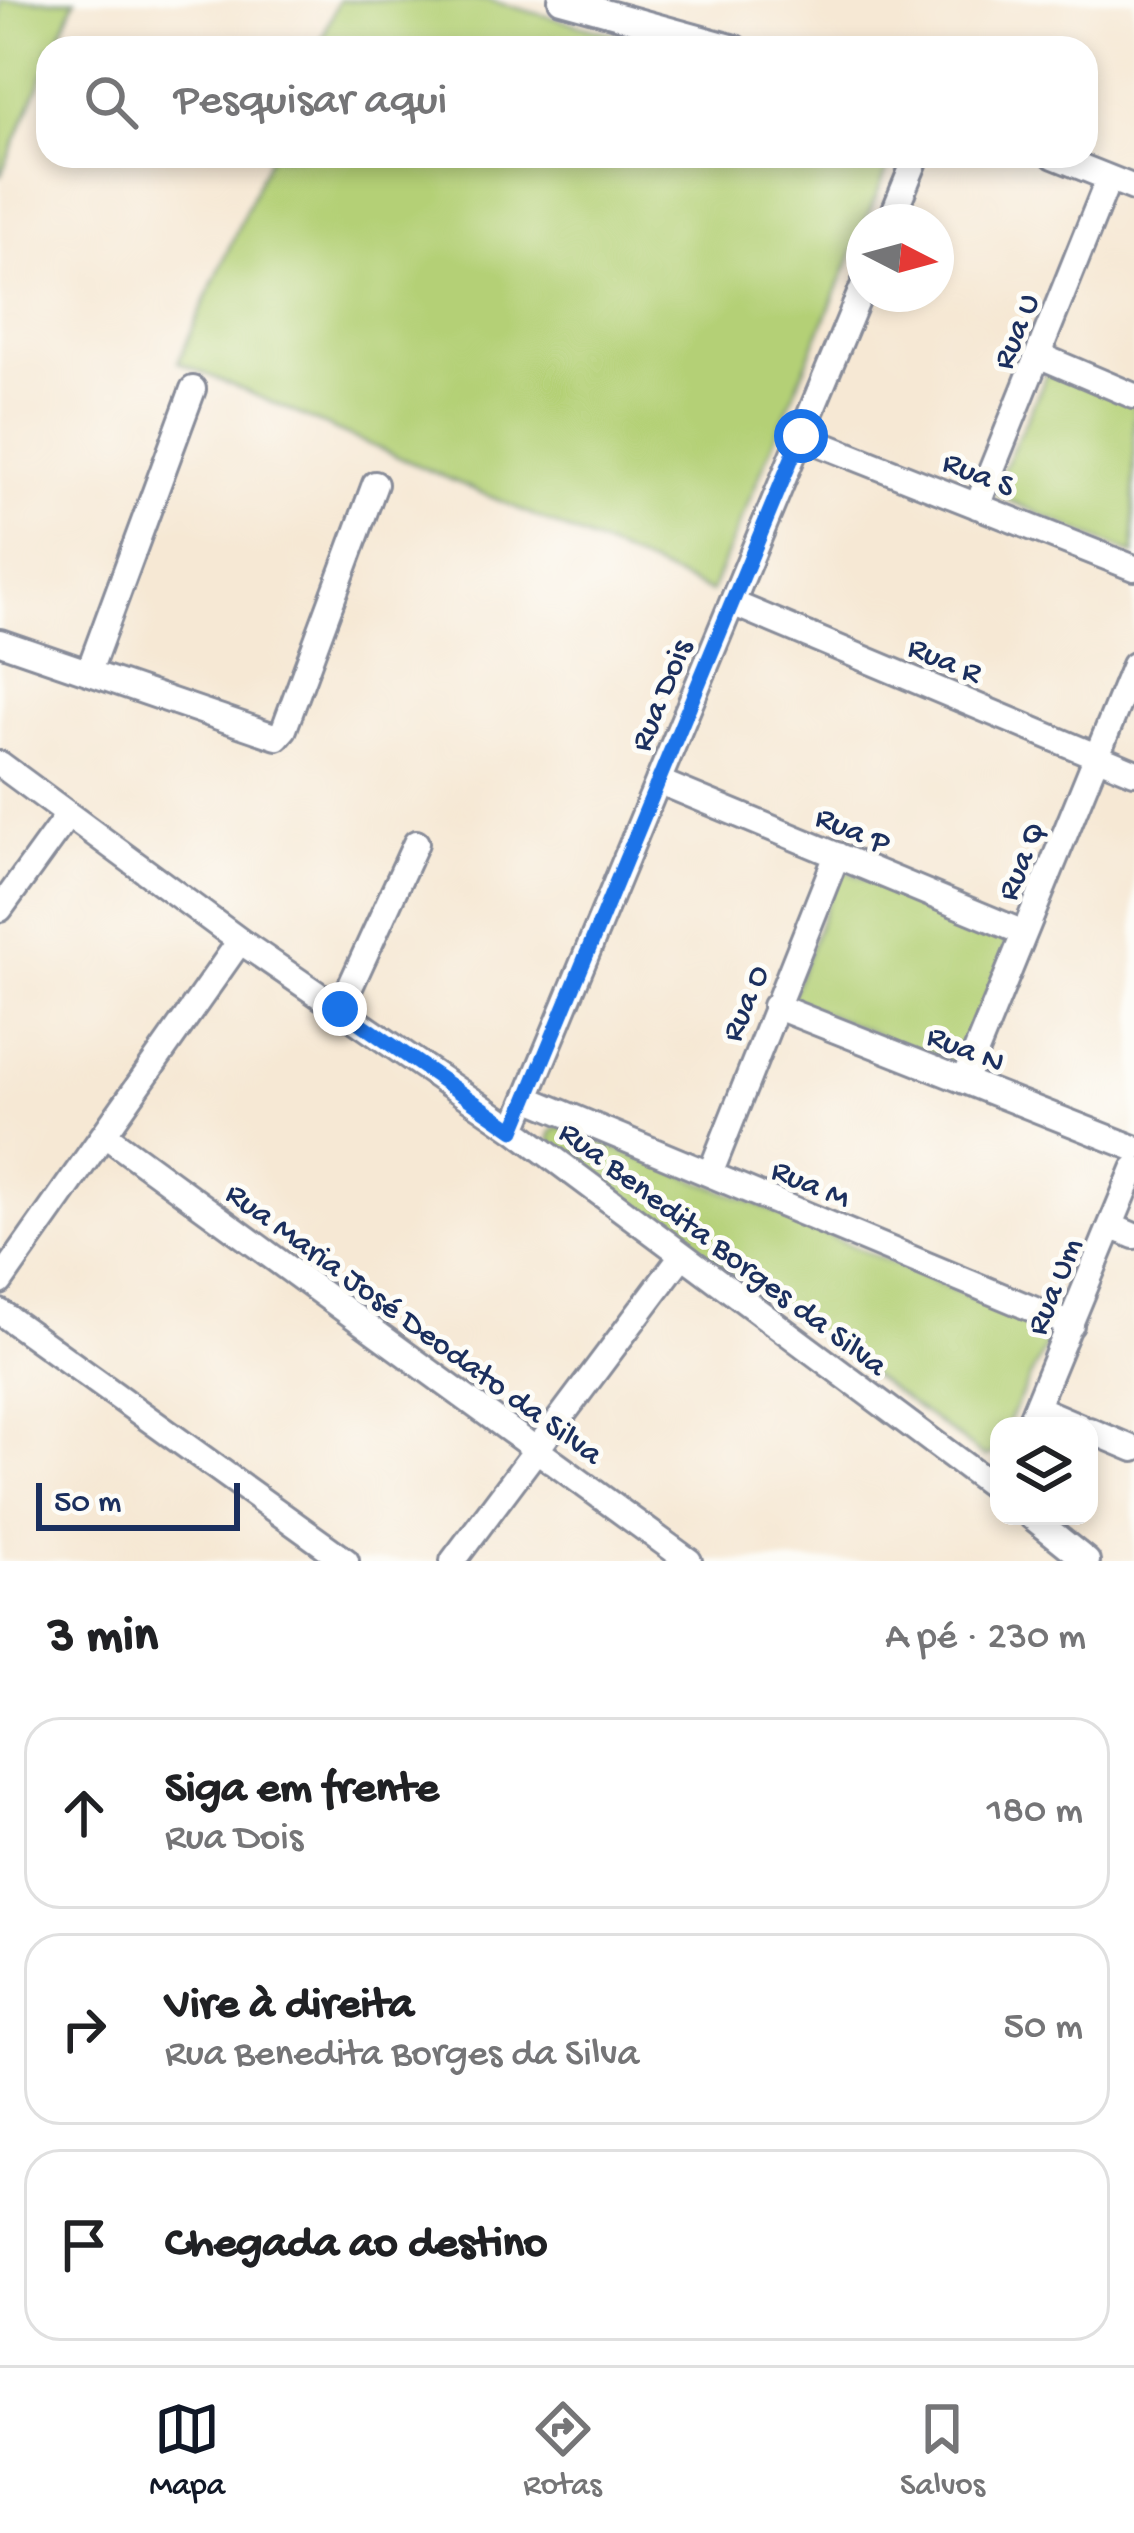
<!DOCTYPE html>
<html lang="pt">
<head>
<meta charset="utf-8">
<style>
  body { margin:0; font-family:"Gochi Hand",sans-serif; background:#f2f2f2; color:#202124 }
  .controls { position:absolute; right:36px; bottom:36px; display:grid; overflow:hidden; border-radius:24px; box-shadow:0 6px 18px #0003 }
  .controls button { width:108px; height:108px; display:grid; place-items:center; padding:0; border:0; border-bottom:3px solid #e0e0e0; background:#fff; color:#202124; font:60px sans-serif }
  .compass { position:absolute; left:846px; top:204px; width:108px; height:108px; border-radius:50%; background:#fff; box-shadow:0 6px 18px #0003; rotate:96deg }
  .scale { position:absolute; left:36px; bottom:30px; width:204px; box-sizing:border-box; padding-left:12px; border:6px solid #1b2f5e; border-top:0; font-size:33px; line-height:42px; white-space:nowrap; color:#1b2f5e; -webkit-text-stroke:9px #fdfcf7; paint-order:stroke }
  .stop { position:absolute; width:36px; height:36px; margin:-27px; border:9px solid #1a73e8; border-radius:50%; background:#fff }
  .stop.end { background:#1a73e8; border-color:#fff; box-shadow:0 3px 12px #0008 }
  .list { margin:0; padding:0; list-style:none }
  h2 { display:flex; justify-content:space-between; align-items:center; height:156px; margin:0; padding:0 48px; font-size:51px }
  h2 small { font-size:39px; font-weight:400; color:#757577 }
  .list li { display:grid; grid-template-columns:78px 1fr auto; gap:36px; align-items:center; box-sizing:border-box; height:192px; margin:0 24px 24px; padding:0 24px; border:3px solid #e0e0e0; border-radius:36px }
  .list b { display:block; font-size:45px; white-space:nowrap }
  .list p { margin:0; font-size:39px; white-space:nowrap; color:#757577 }
  .list em { font-size:39px; font-style:normal; color:#757577 }
  .icon { flex:none; width:66px; height:66px; fill:none; stroke:currentColor; stroke-width:2; stroke-linecap:round; stroke-linejoin:round }
  .map { position:relative; flex:none; width:1134px; height:1561px; overflow:hidden }
  .search { position:absolute; background:#fff; box-shadow:0 6px 18px #0003; left:36px; right:36px; top:36px; height:132px; display:flex; align-items:center; gap:30px; box-sizing:border-box; padding:0 42px; border-radius:36px; color:#757577; font-size:45px }
  .sheet { height:804px; background:#fff }
  nav { display:flex; justify-content:space-around; align-items:center; box-sizing:border-box; height:168px; border-top:3px solid #e0e0e0; background:#fff; font-size:33px; color:#757577 }
  nav a { display:grid; justify-items:center; gap:6px }
  nav .on { color:#111827 }
  .map>svg:first-child { display:block }
  .green { fill:#b4d076; stroke:#68806a; stroke-width:3 }
  .lines { fill:none; stroke-linecap:round; stroke-linejoin:round }
  .minor-casing { stroke:#888c99; stroke-width:30 }
  .minor { stroke:#fff; stroke-width:24 }
  .route { stroke:#1a73e8; stroke-width:15 }
  .labels { text-anchor:middle; stroke-width:10; stroke-linejoin:round; paint-order:stroke }
  .street-label { font-size:33px; fill:#1b2f5e; stroke:#fdfcf7 }
</style>
</head>
<body>
<div class="map">
<svg width="1134" height="1561" viewBox="0 0 1134 1561">
  <rect width="100%" height="100%" fill="#fdfcf7"/>
  <filter id="ink" filterUnits="userSpaceOnUse"><feTurbulence type="fractalNoise" baseFrequency=".00833" numOctaves="2"/><feDisplacementMap in="SourceGraphic" scale="24" xChannelSelector="R" yChannelSelector="G"/><feConvolveMatrix kernelMatrix="1 2 1 2 8 2 1 2 1" color-interpolation-filters="sRGB"/></filter>
  <filter id="wash" filterUnits="userSpaceOnUse"><feTurbulence type="fractalNoise" baseFrequency=".004" numOctaves="4" result="noise"/><feDisplacementMap in="SourceGraphic" scale="48" xChannelSelector="R" yChannelSelector="G"/><feGaussianBlur stdDeviation="2.7" result="paint"/><feColorMatrix in="noise" values="0 0 0 0 0 0 0 0 0 0 0 0 0 0 0 0 0 1.4 0 .05"/><feComposite in="paint" operator="in"/></filter>
  <g filter="url(#wash)">
    <rect width="100%" height="100%" fill="#f6e8d4"/>
    <path class="green" d="M0 0H75L55 48H48V64L0 177Z
      M339 0H488L664 48H318Z
      M270 156H893L711 592 178 362Z
      M1050 368 1134 404V555L996 495 994 489Z
      M840 869 1004 932 1007 949 962 1061 950 1065 791 999Z
      M559 1126 752 1202 1038 1327 1046 1346 1006 1426H999L993 1454 985 1457 550 1142 551 1132Z"/>
  </g>
  <g filter="url(#ink)">
    <g class="lines">
      <g class="minor-casing">
        <path id="minor" d="M561 0 735 48
          M1054 156 1134 188
          M890 222 917 156
          M1038 355 1134 396
          M801 436 1134 568
          M977 506 1109 178
          M732 603 1134 772
          M0 642 277 737 284 729 375 484
          M89 671 193 389
          M0 764 240 941 514 1129 999 1491
          M658 781 1024 933
          M0 909 68 815
          M775 1006 1134 1148
          M340 1009 416 843
          M964 1081 1134 665
          M527 1098 1071 1325
          M514 1129 864 284
          M105 1135 689 1561
          M710 1174 837 855
          M1111 1226 1134 1236
          M0 1282 240 941
          M0 1312 346 1561
          M1037 1408 1079 1426
          M1028 1426 1134 1169
          M1089 1430 1134 1449
          M1031 1516 1087 1561
          M453 1561 680 1258"/>
      </g>
      <use href="#minor" class="minor"/>
    </g>
  </g>
  <g class="lines" filter="url(#ink)">
    <path class="route" d="M340 1009 514 1130 801 436"/>
  </g>
  <g class="labels">
    <g class="street-label">
      <text transform="translate(1013 330) rotate(-68)" y="12">Rua U</text>
      <text transform="translate(980 471) rotate(22)" y="12">Rua S</text>
      <text transform="translate(946 657) rotate(23)" y="12">Rua R</text>
      <text transform="translate(658 694) rotate(-68)" y="12">Rua Dois</text>
      <text transform="translate(854 827) rotate(23)" y="12">Rua P</text>
      <text transform="translate(1018 860) rotate(-68)" y="12">Rua Q</text>
      <text transform="translate(742 1002) rotate(-68)" y="12">Rua O</text>
      <text transform="translate(967 1046) rotate(22)" y="12">Rua N</text>
      <text transform="translate(812 1181) rotate(23)" y="12">Rua M</text>
      <text transform="translate(725 1246) rotate(37)" y="12">Rua Benedita Borges da Silva</text>
      <text transform="translate(1051 1285) rotate(-68)" y="12">Rua Um</text>
      <text transform="translate(416 1321) rotate(36)" y="12">Rua Maria José Deodato da Silva</text>
    </g>
  </g>
</svg>
<div class="controls">
<button><svg class="icon" aria-label="layers" viewBox="0 0 24 24"><path d="M12 4l9 5-9 5-9-5zM3 14l9 5 9-5"/></svg></button>
</div>
<svg class="compass" viewBox="-18 -18 36 36"><path d="M0-13l5 13h-10z" fill="#e53935"/><path d="M0 13l5-13h-10z" fill="#757577"/></svg>
<div class="scale">50 m</div>
<div class="stop" style="left:801px;top:436px"></div>
<div class="stop end" style="left:340px;top:1009px"></div>
<div class="search"><svg class="icon" aria-label="search" viewBox="0 0 24 24"><circle cx="10" cy="10" r="6"/><path d="M15 15l6 6"/></svg>Pesquisar aqui</div>
</div>
<section class="sheet">
<h2>3 min<small>A pé · 230 m</small></h2>
<ul class="list">
<li><svg class="icon" aria-label="ahead" viewBox="0 0 24 24"><path d="M12 20V5M6 11l6-6 6 6"/></svg><div><b>Siga em frente</b><p>Rua Dois</p></div><em>180 m</em></li>
<li><svg class="icon" aria-label="right" viewBox="0 0 24 24"><path d="M7 20v-9h11M14 6l5 5-5 5"/></svg><div><b>Vire à direita</b><p>Rua Benedita Borges da Silva</p></div><em>50 m</em></li>
<li><svg class="icon" aria-label="arrive" viewBox="0 0 24 24"><path d="M6 21V4h12l-3 4 3 4H6"/></svg><div><b>Chegada ao destino</b></div></li>
</ul>
</section>
<nav>
<a class="on"><svg class="icon" aria-label="map" viewBox="0 0 24 24"><path d="M3 6l6-2 6 2 6-2v14l-6 2-6-2-6 2zM9 4v14M15 6v14"/></svg>Mapa</a>
<a><svg class="icon" aria-label="directions" viewBox="0 0 24 24"><path d="M12 3l9 9-9 9-9-9zM9 14v-3h6M13 9l2 2-2 2"/></svg>Rotas</a>
<a><svg class="icon" aria-label="saved" viewBox="0 0 24 24"><path d="M7 4h10v16l-5-4-5 4z"/></svg>Salvos</a>
</nav>
</body>
</html>
